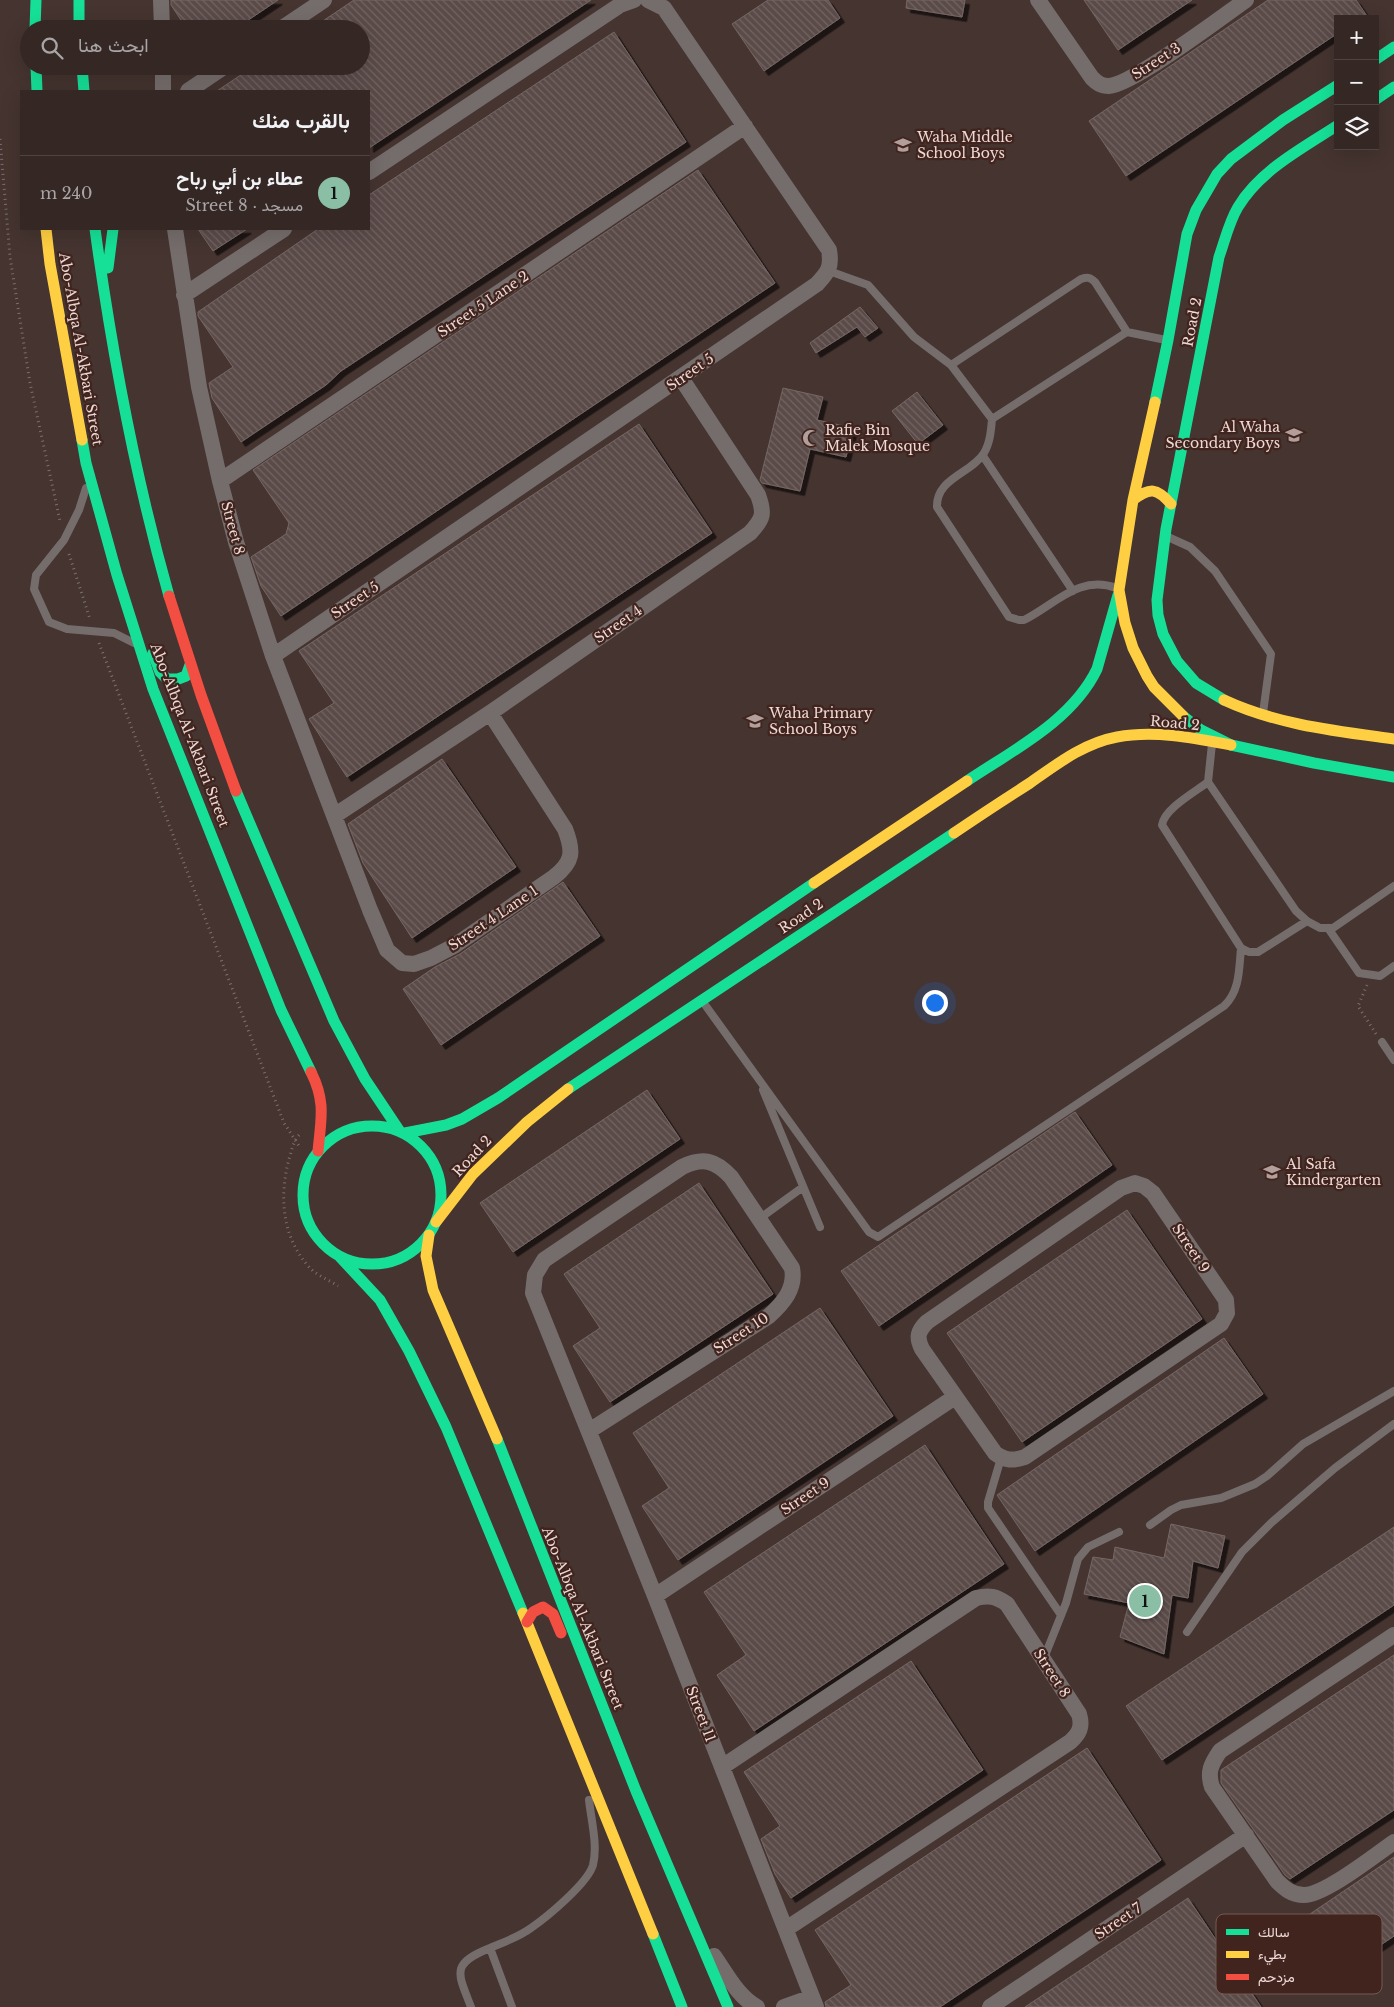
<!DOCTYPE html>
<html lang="ar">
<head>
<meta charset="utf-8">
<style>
  body { margin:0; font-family:"Libre Baskerville",Vazirmatn,serif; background:#3c2f2c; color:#f1f3f6; direction:rtl }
  .controls { position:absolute; right:15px; top:15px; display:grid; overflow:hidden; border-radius:0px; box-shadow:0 5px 20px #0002 }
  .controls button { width:45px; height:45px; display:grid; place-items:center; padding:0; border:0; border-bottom:1px solid #4e4441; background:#342724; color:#f1f3f6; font:25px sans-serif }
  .you { position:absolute; left:934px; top:1002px; width:18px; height:18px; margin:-12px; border:4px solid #fff; border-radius:50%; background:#1a73e8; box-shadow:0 0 0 8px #1a73e833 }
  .badge { display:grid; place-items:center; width:32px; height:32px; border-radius:50%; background:#8abfa5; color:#111; font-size:16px; font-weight:700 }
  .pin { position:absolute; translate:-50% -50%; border:2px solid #fff; box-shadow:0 1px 5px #0006 }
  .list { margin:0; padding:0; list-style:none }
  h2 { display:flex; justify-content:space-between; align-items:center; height:65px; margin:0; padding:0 20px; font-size:21px }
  h2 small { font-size:16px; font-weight:400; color:#a9a5a6 }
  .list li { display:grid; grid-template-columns:32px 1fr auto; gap:15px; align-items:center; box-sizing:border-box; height:75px; padding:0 20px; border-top:1px solid #4e4441 }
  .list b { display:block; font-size:19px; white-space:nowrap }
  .list p { margin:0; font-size:16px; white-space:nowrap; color:#a9a5a6 }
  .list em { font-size:16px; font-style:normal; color:#a9a5a6 }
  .icon { flex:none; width:28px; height:28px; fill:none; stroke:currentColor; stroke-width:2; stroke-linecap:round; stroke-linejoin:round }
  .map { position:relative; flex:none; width:1394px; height:2007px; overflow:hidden; direction:ltr }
  .search { position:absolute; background:#342724; box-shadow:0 5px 20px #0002; left:20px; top:20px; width:350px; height:55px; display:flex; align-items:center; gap:12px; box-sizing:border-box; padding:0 18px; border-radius:28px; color:#a9a5a6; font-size:19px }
  .panel { position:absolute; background:#342724; box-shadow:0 5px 20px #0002; left:20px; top:90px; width:350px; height:140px; border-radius:0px; direction:rtl }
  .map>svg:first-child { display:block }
  .building { fill:url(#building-back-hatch); stroke:#766764; filter:url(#shadow) }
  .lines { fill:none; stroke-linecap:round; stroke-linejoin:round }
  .path { stroke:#7b7170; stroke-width:3; stroke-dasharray:1 4; stroke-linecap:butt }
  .lane { stroke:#756d6c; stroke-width:8 }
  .street { stroke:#756d6c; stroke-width:16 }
  .fast { stroke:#16e098; stroke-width:11 }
  .slow { stroke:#ffcf43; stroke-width:11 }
  .jam { stroke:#f24e42; stroke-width:11 }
  .labels { text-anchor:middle; stroke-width:4.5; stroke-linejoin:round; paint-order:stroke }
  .street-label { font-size:14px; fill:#edd9d5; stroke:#41241e }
  .poi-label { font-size:14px; fill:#edd9d5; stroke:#41241e; text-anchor:start }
  .key { fill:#41241e; stroke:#755a55; stroke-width:1 }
  .key-label { font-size:14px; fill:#edd9d5 }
</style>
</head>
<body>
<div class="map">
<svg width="1394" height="2007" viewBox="0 0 1394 2007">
  <defs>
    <pattern id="building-back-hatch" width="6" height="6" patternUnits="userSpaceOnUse" patternTransform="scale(1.25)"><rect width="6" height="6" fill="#5a4b48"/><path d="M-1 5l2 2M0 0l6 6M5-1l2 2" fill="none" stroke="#726462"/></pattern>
    <filter id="shadow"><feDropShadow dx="4.5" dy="4.5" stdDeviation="0" flood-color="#0009"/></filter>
  </defs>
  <rect width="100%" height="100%" fill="#453430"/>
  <path class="building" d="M171 0H278L235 29H187L171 5Z
    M354 0H591L369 148V91H217L254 66H361V29H311Z
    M768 0H828L840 18 764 71 732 24Z
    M907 0H965L962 17 906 8Z
    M1084 0H1192L1118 50Z
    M1268 0H1356L1369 19H1338V33L1126 176 1089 121Z
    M614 32 686 142 341 371 326 385 241 442 212 398 209 383 233 367 198 316V312L318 229H369V195Z
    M698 170 775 283 281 616 261 586 251 557 286 534 289 523 253 470Z
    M198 229H247L213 251Z
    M860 307 878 328 865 337 857 327 816 353 810 343Z
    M783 388 823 397 817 420 853 428 846 457 810 449 800 491 762 483 760 480Z
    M917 392 943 425 918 444 892 411Z
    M639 424 712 533 347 777 309 719 334 703 299 651Z
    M442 759 516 867 412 938 363 863 348 824Z
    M563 882 600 936 441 1045 403 989 435 967 460 954Z
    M647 1090 680 1139 513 1252 480 1203Z
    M1075 1112 1112 1165 879 1326 841 1271Z
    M699 1183 773 1294 610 1402 573 1346 600 1328 564 1274Z
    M1127 1210 1202 1319 1022 1442 947 1333Z
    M820 1308 893 1416 678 1560 642 1506 669 1488 633 1433Z
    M1224 1338 1263 1394 1035 1551 997 1495Z
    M925 1445 1004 1564 754 1731 717 1675 746 1655 704 1592Z
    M1171 1524 1225 1536 1218 1568 1193 1561 1188 1598 1172 1595 1164 1654 1120 1637 1129 1603 1084 1594 1093 1557 1113 1560 1115 1547 1164 1558Z
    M1394 1527V1605L1162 1760 1126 1706Z
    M1394 1655V1810L1290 1879 1285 1875 1221 1783V1770Z
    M911 1661 983 1770 791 1898 775 1874 761 1839 780 1826 744 1772Z
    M1087 1748 1161 1860 940 2007H826L825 2002 851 1985 815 1930Z
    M1394 1857V1936L1318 1987 1282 1933Z
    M1188 1898 1261 2007H1025L1130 1937Z"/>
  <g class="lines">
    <path class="path" d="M0 139 10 257 30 383 60 521
      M69 554 90 619
      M99 643 284 1123 299 1146
      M1367 985 1358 1006 1376 1034
      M299 1135C293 1142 292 1150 289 1159 279 1197 282 1237 309 1267 316 1275 329 1280 338 1286"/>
    <path class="lane" d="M829 271 868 285 914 337 951 365 992 419C991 431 990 443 984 453 971 474 936 478 937 507L1009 617 1019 620H1024C1054 605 1080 574 1116 588
      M951 365 1081 279C1087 277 1090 277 1095 282L1127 332
      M992 419 1127 332 1166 340
      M983 456 1073 591
      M86 488 79 510 64 540 36 575 34 589 49 622 67 629 114 633 134 643
      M1168 537 1190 547 1215 571 1271 654 1263 713
      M1212 744 1208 782 1296 911 1307 921 1320 928H1333L1394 886
      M1208 782C1195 792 1164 809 1162 825L1241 948 1249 952H1258L1307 921
      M1328 928 1359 973 1380 976 1394 966
      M703 1002 869 1232 878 1237 1224 1006C1240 991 1239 969 1241 948
      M1382 1042 1394 1060
      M763 1090 820 1227
      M759 1219 803 1187
      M1001 1458 988 1502V1508L1061 1615
      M1150 1525 1171 1510 1181 1505 1221 1498 1255 1484 1267 1476 1303 1444 1394 1391
      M1187 1632 1242 1552 1271 1523 1335 1468 1394 1424
      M1044 1658 1066 1603 1078 1559 1088 1547 1119 1532
      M471 2007C458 1973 450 1964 490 1948
      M512 2007 490 1948C504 1942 519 1937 531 1928 547 1917 588 1883 593 1865 598 1845 591 1819 589 1800"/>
    <path class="street" d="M161 0 162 29
      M1038 0 1092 78C1097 83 1101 86 1109 86 1132 85 1222 17 1246 0
      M281 29 324 0
      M163 66V91
      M188 91 225 66
      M369 172 620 5 634 0
      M175 229 199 387 220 481 236 542 273 656 370 910 387 950 402 963 414 964 431 958 454 946 554 877C573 862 574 852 565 829L490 713
      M184 295 284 229
      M220 481 745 126
      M273 656 817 284C828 272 832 268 829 250L664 8 648 0
      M334 816 490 713 750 533C763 519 765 514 758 495L681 378
      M1135 1183 1144 1186 1153 1193 1226 1300 1227 1313 1221 1324 1025 1457C1013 1461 1005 1461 995 1453L922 1349C916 1337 918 1331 927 1322L1121 1188Z
      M589 1431 769 1316C783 1303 796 1289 792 1268L731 1177C715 1160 703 1157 682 1167L544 1260 535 1275 533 1293 655 1596 816 2007
      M655 1596 955 1397
      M1394 1635 1220 1751C1211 1764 1207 1772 1212 1787L1277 1881C1285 1889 1292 1895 1304 1895 1325 1895 1375 1855 1394 1842
      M722 1767 976 1598C989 1595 996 1596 1007 1604L1079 1714C1083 1727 1079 1734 1070 1742L786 1929
      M714 1956C726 1973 738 1997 757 2007
      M784 2007 812 1997
      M990 2007 1246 1835"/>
    <path class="fast" d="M79 0V29
      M35 29 36 0
      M1375 60 1394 47
      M36 66 37 91
      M82 66 84 91
      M1375 100 1394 87
      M95 229C112 353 135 476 169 596
      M108 268 113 229
      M1155 402 1168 340 1187 234 1196 210 1217 174 1231 159 1283 120 1338 85
      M82 440 86 463 117 575 153 689 281 1010 311 1072
      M153 653 160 672 167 679H178L186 676 190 665
      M1224 700 1196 683 1177 661 1163 634 1158 615 1157 600 1166 529 1219 257C1225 240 1229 222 1238 207 1260 170 1303 148 1338 125
      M1183 716 1201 730 1231 745 1314 763 1394 777
      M967 781C1013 750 1072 721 1097 669L1118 595
      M236 791 334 1021 365 1079 399 1130
      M568 1089 954 833
      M303 1195a69 69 0 1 1 138 0a69 69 0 1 1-138 0Z
      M405 1133 446 1125 462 1119 498 1098 814 883
      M340 1257 380 1300 409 1351 446 1427 523 1613
      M497 1439 636 1791 728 2007
      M653 1934 682 2007"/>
    <path class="slow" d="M46 229 50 264 82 440
      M1155 402 1133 500 1119 590 1125 623 1133 648 1147 676 1154 687 1183 716
      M1133 500C1150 487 1157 488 1171 504
      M1224 700C1278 725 1336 731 1394 739
      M954 833C979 816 1005 799 1030 783 1057 764 1084 743 1117 737 1155 730 1194 738 1231 745
      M814 883 967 781
      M436 1222 473 1174 527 1122 568 1089
      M429 1235 426 1256 433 1290 497 1439
      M523 1613 653 1934"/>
    <path class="jam" d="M169 596 201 695 236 791
      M311 1072C326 1102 321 1119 318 1151
      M527 1622 533 1612 543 1607 553 1614 561 1633"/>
  </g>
  <defs>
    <g id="school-bare" transform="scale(1.35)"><path d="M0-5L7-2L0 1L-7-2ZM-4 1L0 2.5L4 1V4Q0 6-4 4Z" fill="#b29f9b" stroke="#41241e" stroke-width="2.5" paint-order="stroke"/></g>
    <g id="mosque-bare" transform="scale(1.35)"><path d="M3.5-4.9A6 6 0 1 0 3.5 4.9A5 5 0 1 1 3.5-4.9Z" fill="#b29f9b" stroke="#41241e" stroke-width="2.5" paint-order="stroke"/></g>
  </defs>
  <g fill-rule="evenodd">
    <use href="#school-bare" x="903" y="145"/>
    <use href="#school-bare" x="1294" y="435"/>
    <use href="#mosque-bare" x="811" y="438"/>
    <use href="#school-bare" x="755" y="721"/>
    <use href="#school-bare" x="1272" y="1172"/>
  </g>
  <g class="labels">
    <g class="street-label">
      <text transform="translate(1156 61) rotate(-33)" y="5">Street 3</text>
      <text transform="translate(483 304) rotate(-34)" y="5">Street 5 Lane 2</text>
      <text transform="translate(1192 322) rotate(-79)" y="5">Road 2</text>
      <text transform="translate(81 349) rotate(80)" y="5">Abo-Albqa Al-Akbari Street</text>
      <text transform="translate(690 372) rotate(-35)" y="5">Street 5</text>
      <text transform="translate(233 528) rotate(75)" y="5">Street 8</text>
      <text transform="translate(355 600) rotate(-34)" y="5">Street 5</text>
      <text transform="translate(618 624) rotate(-35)" y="5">Street 4</text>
      <text transform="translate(1175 723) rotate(5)" y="5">Road 2</text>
      <text transform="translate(190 735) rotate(69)" y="5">Abo-Albqa Al-Akbari Street</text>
      <text transform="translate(801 916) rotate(-34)" y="5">Road 2</text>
      <text transform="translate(493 918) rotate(-34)" y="5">Street 4 Lane 1</text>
      <text transform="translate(472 1156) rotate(-47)" y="5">Road 2</text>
      <text transform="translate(1191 1248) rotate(56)" y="5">Street 9</text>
      <text transform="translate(741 1333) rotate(-33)" y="5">Street 10</text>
      <text transform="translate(805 1496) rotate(-34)" y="5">Street 9</text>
      <text transform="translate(583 1618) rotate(68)" y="5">Abo-Albqa Al-Akbari Street</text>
      <text transform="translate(1052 1673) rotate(57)" y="5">Street 8</text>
      <text transform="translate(701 1714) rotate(69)" y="5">Street 11</text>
      <text transform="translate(1118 1921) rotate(-34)" y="5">Street 7</text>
    </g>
    <g class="poi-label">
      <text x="917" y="142">Waha Middle<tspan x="917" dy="16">School Boys</tspan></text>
      <text x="1280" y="432" text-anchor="end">Al Waha<tspan x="1280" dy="16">Secondary Boys</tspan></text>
      <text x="825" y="435">Rafie Bin<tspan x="825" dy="16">Malek Mosque</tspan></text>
      <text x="769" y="718">Waha Primary<tspan x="769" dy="16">School Boys</tspan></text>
      <text x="1286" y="1169">Al Safa<tspan x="1286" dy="16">Kindergarten</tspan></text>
    </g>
  </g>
  <rect x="1216" y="1914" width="166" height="80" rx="8" class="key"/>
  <rect x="1226" y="1929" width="23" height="6" fill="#16e098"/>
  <rect x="1226" y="1951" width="23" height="7" fill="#ffcf43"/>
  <rect x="1226" y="1974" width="23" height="6" fill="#f24e42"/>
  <g class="key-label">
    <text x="1258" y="1937">سالك</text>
    <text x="1258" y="1959">بطيء</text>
    <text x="1258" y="1982">مزدحم</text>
  </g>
</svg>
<div class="controls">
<button>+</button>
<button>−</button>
<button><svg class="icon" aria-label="layers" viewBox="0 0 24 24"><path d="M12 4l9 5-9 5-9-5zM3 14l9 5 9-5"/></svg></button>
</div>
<div class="you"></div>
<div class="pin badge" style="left:1145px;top:1601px">1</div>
<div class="search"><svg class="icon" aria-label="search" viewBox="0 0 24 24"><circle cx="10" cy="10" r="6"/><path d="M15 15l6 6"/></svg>ابحث هنا</div>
<section class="panel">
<h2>بالقرب منك<small></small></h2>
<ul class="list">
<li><span class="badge">1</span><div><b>عطاء بن أبي رباح</b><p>مسجد · Street 8</p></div><em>240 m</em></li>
</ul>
</section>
</div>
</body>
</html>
